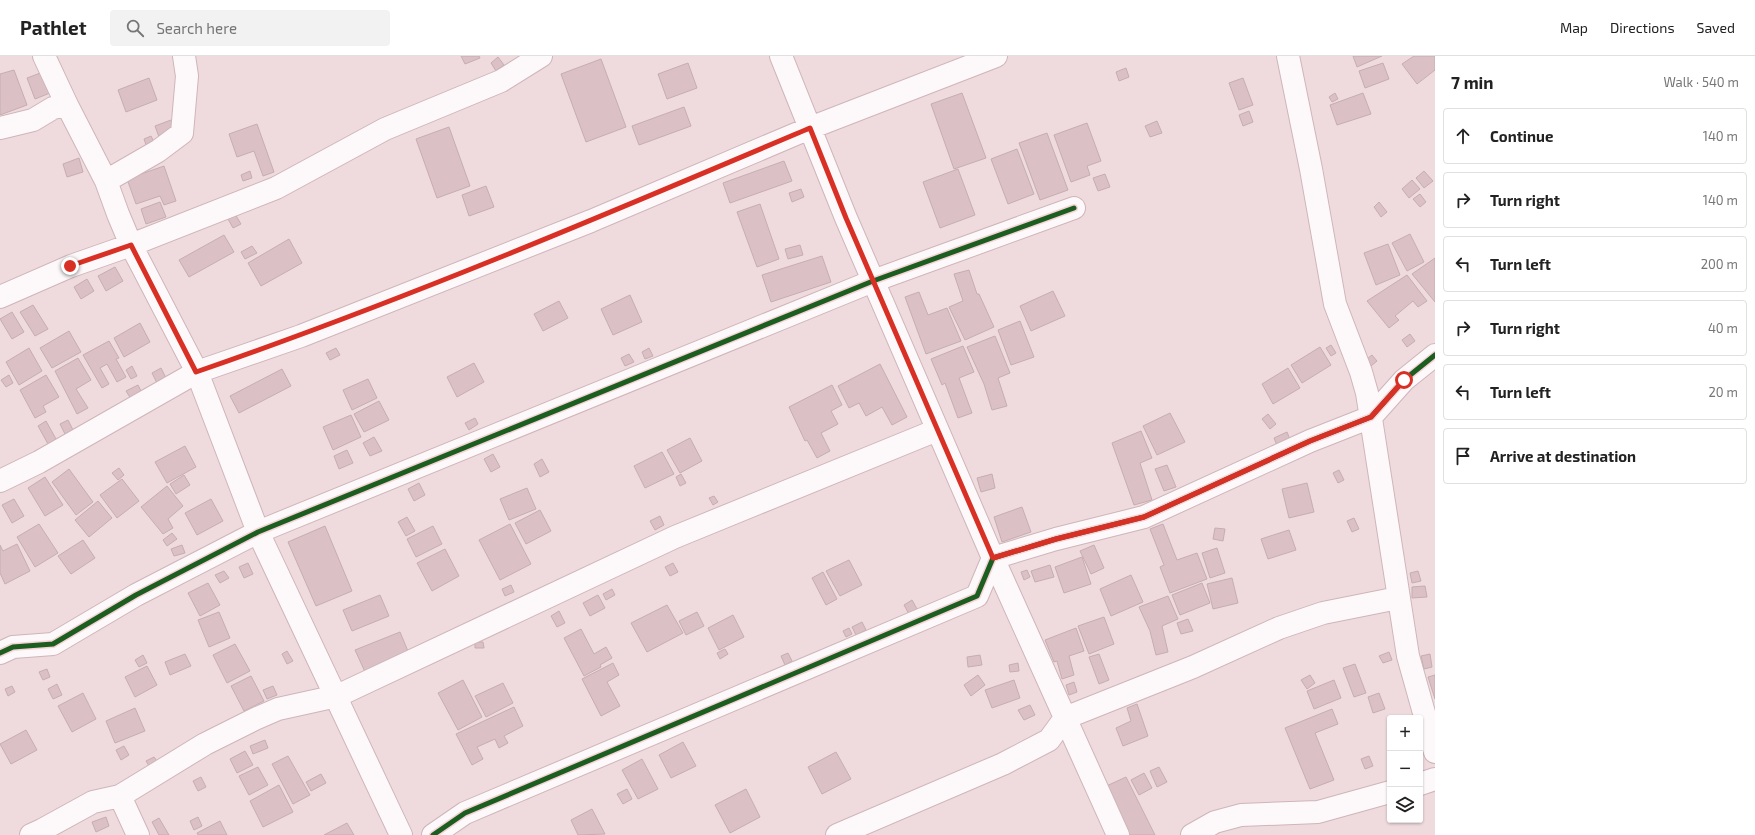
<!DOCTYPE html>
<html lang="en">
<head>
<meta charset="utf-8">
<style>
  body { margin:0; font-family:"Exo 2",sans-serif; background:#f2f2f2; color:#222 }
  .controls { position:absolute; right:12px; bottom:12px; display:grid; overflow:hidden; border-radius:4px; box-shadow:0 1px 3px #0004 }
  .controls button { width:36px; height:36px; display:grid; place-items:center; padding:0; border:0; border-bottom:1px solid #e0e0e0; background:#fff; color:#222; font:20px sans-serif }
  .stop { position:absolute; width:12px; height:12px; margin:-9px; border:3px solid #d93025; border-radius:50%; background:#fff }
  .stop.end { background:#d93025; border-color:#fff; box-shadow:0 1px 4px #0008 }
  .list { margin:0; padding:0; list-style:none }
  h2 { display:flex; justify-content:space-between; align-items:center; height:52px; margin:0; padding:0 16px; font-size:17px }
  h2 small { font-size:13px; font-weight:400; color:#767676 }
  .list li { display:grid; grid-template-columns:26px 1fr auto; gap:12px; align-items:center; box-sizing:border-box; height:56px; margin:0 8px 8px; padding:0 8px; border:1px solid #e0e0e0; border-radius:4px }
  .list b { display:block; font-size:15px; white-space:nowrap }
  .list em { font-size:13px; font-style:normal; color:#767676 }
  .icon { flex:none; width:22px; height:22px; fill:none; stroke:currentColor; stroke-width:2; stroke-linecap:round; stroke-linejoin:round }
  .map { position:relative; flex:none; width:1435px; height:779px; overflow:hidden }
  header { display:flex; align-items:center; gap:24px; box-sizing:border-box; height:56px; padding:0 20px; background:#fff; border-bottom:1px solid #e0e0e0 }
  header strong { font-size:19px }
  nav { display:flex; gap:22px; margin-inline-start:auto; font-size:14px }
  .search { width:280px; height:36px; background:#f2f2f2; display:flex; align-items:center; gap:10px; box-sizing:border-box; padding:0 14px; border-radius:4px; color:#767676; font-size:15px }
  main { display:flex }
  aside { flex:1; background:#fff }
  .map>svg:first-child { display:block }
  .building { fill:#dbc1c5; stroke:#c6adb1 }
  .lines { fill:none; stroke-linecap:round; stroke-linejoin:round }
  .street-casing { stroke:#cfb5ba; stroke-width:24 }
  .street { stroke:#fdf9fa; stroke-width:22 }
  .cycleway-casing { stroke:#f7d2d7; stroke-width:8 }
  .cycleway { stroke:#1b5e20; stroke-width:5 }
  .route { stroke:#d93025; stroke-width:5 }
</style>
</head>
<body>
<header>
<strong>Pathlet</strong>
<div class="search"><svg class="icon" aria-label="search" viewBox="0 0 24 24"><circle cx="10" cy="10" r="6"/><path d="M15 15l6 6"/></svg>Search here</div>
<nav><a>Map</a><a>Directions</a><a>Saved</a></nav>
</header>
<main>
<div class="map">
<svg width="1435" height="779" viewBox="0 0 1435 779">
  <rect width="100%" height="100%" fill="#efdadd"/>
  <path class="building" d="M461 0H479L480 2 465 8Z
    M1353 0H1382L1357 11Z
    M1414 0H1435V14L1417 28 1402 8Z
    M498 1 504 9 496 15 491 7Z
    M601 3 626 71 586 86 561 18Z
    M688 7 697 32 667 43 658 18Z
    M1383 7 1389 23 1365 32 1359 15Z
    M1126 12 1129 21 1119 25 1116 16Z
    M14 14 27 49 0 59V18Z
    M43 16 50 37 35 43 27 22Z
    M149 22 157 44 126 56 118 34Z
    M1243 22 1253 49 1239 54 1229 27Z
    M962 37 986 102 954 113 931 48Z
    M1335 37 1338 43 1332 46 1329 41Z
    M1363 37 1371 58 1337 69 1330 49Z
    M684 51 691 70 639 89 632 70Z
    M1249 55 1253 66 1243 70 1239 59Z
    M171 64 175 75 159 81 155 70Z
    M1157 65 1162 77 1150 81 1145 70Z
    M1087 67 1101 105 1087 110 1090 119 1071 126 1054 79Z
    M257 68 274 116 263 120 254 95 237 101 229 78Z
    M449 71 470 130 437 142 416 83Z
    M1047 77 1068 134 1040 144 1019 87Z
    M151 80 154 86 146 89 144 83Z
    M1017 93 1034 138 1008 148 991 103Z
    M79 102 83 116 67 121 63 108Z
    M784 105 792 125 730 147 723 127Z
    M164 110 176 145 164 149 160 140 136 148 127 123Z
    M958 113 975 159 940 172 923 126Z
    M250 115 252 122 243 125 241 119Z
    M1424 115 1433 125 1424 132 1416 122Z
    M1105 118 1110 131 1098 135 1093 122Z
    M1412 124 1420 133 1409 142 1402 133Z
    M486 130 494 151 469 160 462 139Z
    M801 133 804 141 792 146 789 137Z
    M1420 138 1426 146 1420 151 1413 143Z
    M160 146 166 161 146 168 141 153Z
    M1379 146 1387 156 1381 161 1374 151Z
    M760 148 779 203 757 211 737 156Z
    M235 158 241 168 233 172 228 163Z
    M1410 178 1424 206 1407 215 1392 187Z
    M224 179 234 196 189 221 179 204Z
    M289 183 302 207 261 230 248 207Z
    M1388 188 1400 219 1376 229 1364 197Z
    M800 189 803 199 788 203 785 193Z
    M252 190 257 197 245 203 241 196Z
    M822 200 831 226 771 246 762 219Z
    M1435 202V246L1412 218Z
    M115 211 123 225 106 235 98 220Z
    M969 214 977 238H979L994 271 965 284 949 251 963 245 954 218Z
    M1407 219 1427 245 1418 251 1413 245 1395 260 1399 264 1389 272 1367 245Z
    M87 223 94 235 81 243 74 231Z
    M1053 235 1065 260 1031 275 1020 250Z
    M919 236 928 259 947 252 961 285 926 298 905 241Z
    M630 239 642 266 613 279 601 253Z
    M559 245 568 262 543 275 534 258Z
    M33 249 48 273 35 280 20 256Z
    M12 256 24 276 12 283 0 263Z
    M1020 265 1034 301 1011 309 998 274Z
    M140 267 150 286 124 301 114 282Z
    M69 275 81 296 52 312 40 292Z
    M1410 278 1415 285 1407 291 1402 284Z
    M995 280 1010 317 998 322 1007 350 992 354 984 328 967 291Z
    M109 285 119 302 116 303 126 321 117 326 107 308 100 312 109 328 102 332 83 299Z
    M1331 289 1336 297 1331 300 1326 292Z
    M963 290 974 316 959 322 972 357 958 362 945 327 942 329 931 303Z
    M1320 291 1331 309 1302 327 1291 309Z
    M29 292 42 315 19 329 6 306Z
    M336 292 340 299 330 304 326 297Z
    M649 292 653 300 645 303 642 296Z
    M629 298 634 306 625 310 621 302Z
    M1372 299 1377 305 1371 310 1367 303Z
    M78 302 91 324 76 333 88 352 77 358 55 315Z
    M474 307 484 326 457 341 447 321Z
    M880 308 907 361 892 369 882 351 866 360 859 347 849 352 838 330Z
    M132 310 137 320 131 323 126 314Z
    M161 312 167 324 158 329 152 317Z
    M1288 312 1300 332 1273 348 1262 328Z
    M282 313 291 330 239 357 230 340Z
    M9 319 13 327 6 331 1 324Z
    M46 319 59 341 43 350 46 356 35 362 20 334Z
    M368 323 377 342 352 354 343 334Z
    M138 329 142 337 131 343 126 335Z
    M832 329 842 349 831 355 838 368 821 377 830 395 817 402 807 384 805 385 789 351Z
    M379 345 389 364 364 376 354 358Z
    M1170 357 1185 386 1157 399 1143 370Z
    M1268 358 1276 368 1270 373 1262 363Z
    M351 359 361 381 333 394 323 371Z
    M475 362 478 368 469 374 465 367Z
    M68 364 73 374 65 378 60 368Z
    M46 365 56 383 48 388 38 370Z
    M1141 375 1152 402 1140 407 1152 444 1134 449 1112 387Z
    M1287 376 1291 386 1278 392 1274 382Z
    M374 381 382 395 370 400 363 387Z
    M690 382 702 405 680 417 667 394Z
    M185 390 196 411 167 427 155 406Z
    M347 394 353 407 339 413 334 400Z
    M662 396 674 418 645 432 634 410Z
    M493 398 500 411 491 416 484 403Z
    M542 403 549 416 540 421 534 408Z
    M1167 409 1176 431 1164 435 1155 413Z
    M119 412 124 419 118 424 112 417Z
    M69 413 93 446 76 459 52 426Z
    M1339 414 1344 424 1338 427 1333 417Z
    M681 418 686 427 680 430 676 421Z
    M992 418 995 432 981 436 977 422Z
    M184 419 190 429 176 438 170 428Z
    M45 421 63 449 45 460 28 432Z
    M122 423 139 445 117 462 100 439Z
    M419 427 425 439 414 445 408 433Z
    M1307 427 1314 456 1289 462 1282 433Z
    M167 430 183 450 168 463 173 472 163 478 141 451Z
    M527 432 536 453 509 464 500 443Z
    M714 440 718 446 713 449 709 442Z
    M14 443 24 460 12 467 2 449Z
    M211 443 223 465 197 479 185 457Z
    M98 445 112 462 89 481 75 464Z
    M1022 451 1031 476 1002 486 994 461Z
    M540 454 551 475 526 488 515 467Z
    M660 460 664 469 655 474 650 465Z
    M407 461 415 475 406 480 398 466Z
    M1354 462 1359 473 1352 476 1347 465Z
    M39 468 58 497 35 511 17 481Z
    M510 468 531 508 500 524 479 484Z
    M1163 468 1177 504 1197 497 1207 523 1170 537 1160 511 1164 509 1150 473Z
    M325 470 352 535 316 550 288 486Z
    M433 470 442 488 416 501 407 483Z
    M1215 472 1225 473 1223 485 1213 483Z
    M1289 474 1296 494 1268 503 1261 483Z
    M172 477 177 483 167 490 163 484Z
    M83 484 95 502 71 518 58 500Z
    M17 488 30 515 5 528 0 517V489L3 495Z
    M182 489 185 497 174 500 171 493Z
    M1094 489 1104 512 1091 518 1080 495Z
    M1217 492 1225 517 1210 522 1202 497Z
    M445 493 459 520 432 535 417 507Z
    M1082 501 1091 528 1064 537 1055 511Z
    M849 504 862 529 840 540 826 515Z
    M248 507 253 518 244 522 239 511Z
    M673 507 678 516 670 520 665 511Z
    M1050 509 1054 521 1035 526 1031 515Z
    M1027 514 1030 521 1024 524 1021 516Z
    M224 515 229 522 220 527 215 519Z
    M1418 515 1421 525 1412 527 1410 517Z
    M823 516 837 543 826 549 812 522Z
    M1131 519 1143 546 1111 560 1100 533Z
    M1232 522 1238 547 1213 553 1207 528Z
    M208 527 220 549 200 560 188 537Z
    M1202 527 1210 547 1180 559 1172 539Z
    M511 529 514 536 505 540 502 533Z
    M1425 530 1427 541 1412 542V531Z
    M612 533 615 539 606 544 603 538Z
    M380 539 389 560 352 575 343 554Z
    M598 539 605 552 590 560 583 547Z
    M1168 540 1178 563 1162 570 1168 596 1156 599 1150 575 1139 551Z
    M912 544 917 553 909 558 904 549Z
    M667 549 683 577 647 596 631 567Z
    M559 555 565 567 557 571 551 560Z
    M219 556 230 582 209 591 198 564Z
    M697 556 704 570 686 579 679 565Z
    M733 559 744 581 719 594 708 572Z
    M1104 561 1114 588 1089 598 1078 570Z
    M1188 563 1193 575 1181 578 1177 567Z
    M862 566 866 574 856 579 852 571Z
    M849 572 852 578 846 581 843 575Z
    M1076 572 1084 595 1069 600 1074 619 1062 623 1057 605 1054 606 1045 584Z
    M581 573 594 598 606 591 612 602 600 609 601 611 584 620 564 582Z
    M400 576 410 600 366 618 355 594Z
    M475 586H483L484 592H475Z
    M235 588 250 615 227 627 213 599Z
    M725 593 728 598 720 603 717 597Z
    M287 595 293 605 287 608 282 598Z
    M1389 596 1392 604 1383 607 1379 600Z
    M788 597 792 605 785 609 781 600Z
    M185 598 191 610 170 619 165 606Z
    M1099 598 1109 624 1099 628 1089 601Z
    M1430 598 1432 611 1424 613 1421 600Z
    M143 599 147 607 139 611 135 604Z
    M980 599 982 609 968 611 967 601Z
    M613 607 619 619 607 626 620 650 601 660 582 623Z
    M1018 607 1019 615 1010 616 1009 609Z
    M1355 608 1366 637 1354 641 1343 612Z
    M147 610 157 629 135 641 125 621Z
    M47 613 50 621 43 624 39 616Z
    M978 619 985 629 971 640 964 629Z
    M1310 619 1315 627 1307 633 1301 624Z
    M1435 619V643L1428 621Z
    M251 620 264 645 244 655 231 630Z
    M463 624 482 661 458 674 438 637Z
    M1014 624 1020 642 992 652 985 634Z
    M1334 624 1341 642 1314 653 1307 635Z
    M1074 626 1077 636 1069 639 1066 629Z
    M503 627 513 647 486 661 475 640Z
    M57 628 62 639 53 643 48 633Z
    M12 630 15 636 8 640 5 633Z
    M273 630 277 639 267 643 263 634Z
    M83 637 96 663 72 676 58 650Z
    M1379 637 1385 653 1373 657 1368 641Z
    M1137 648 1148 680 1123 690 1116 672 1131 665 1127 652Z
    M1030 649 1035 659 1024 664 1018 654Z
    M514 651 523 670 504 680 508 687 499 692 495 683 477 691 483 703 472 709 456 678Z
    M135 652 145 675 115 687 106 665Z
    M1332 653 1338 668 1315 677 1334 724 1310 733 1285 672Z
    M26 674 37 694 11 708 0 688Z
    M265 684 268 692 253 698 250 690Z
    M683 686 696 710 671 722 659 699Z
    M124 690 129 699 121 704 116 694Z
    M245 695 253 709 237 717 230 703Z
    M836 696 851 723 822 738 808 711Z
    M288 700 310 739 293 748 272 708Z
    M1369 700 1373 710 1365 713 1361 703Z
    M154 701 157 705 149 710 146 705Z
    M642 703 658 733 638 743 622 714Z
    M258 711 268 729 249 739 239 720Z
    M1159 711 1167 726 1157 731 1150 715Z
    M1144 717 1152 732 1139 739 1131 724Z
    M321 718 326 727 311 735 306 726Z
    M201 721 206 731 198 735 193 725Z
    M1126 721 1155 779H1122L1100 733Z
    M279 729 293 756 263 771 250 745Z
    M627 733 632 743 623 748 617 738Z
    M746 733 760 761 730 777 715 749Z
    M592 753 605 778 578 779 571 764Z
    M106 761 109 770 96 776 92 766Z
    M198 761 202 770 194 774 190 765Z
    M159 762 169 779H159L152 766Z
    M220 765 227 779H198L197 777Z
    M347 767 354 779H324Z"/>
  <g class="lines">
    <g class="street-casing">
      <path id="street" d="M44 0 67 49
        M781 0 846 162 993 502 1118 779
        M1288 0 1311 113 1335 248 1361 316 1367 337 1408 600 1435 696
        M0 72 33 64 53 52 67 49 106 125 118 158 131 189 197 316 258 476 401 779
        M106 125 158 95 182 77 187 20 184 0
        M0 241 71 210 131 189 276 132 385 73 501 25 541 0
        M0 425 39 406 197 316 301 280 591 165 810 72 996 0
        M0 597 13 591 53 588 136 539 258 476 873 225 1074 152
        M1420 728 1435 723
        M120 740 138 779
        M31 779 42 774 93 746 120 740 205 688 255 663 278 653 337 640 675 481 937 374
        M433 779 465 757 977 540 993 502 1056 483 1144 461 1310 385 1371 361 1404 324 1435 299
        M837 779 1003 708 1049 684 1065 662 1193 611 1279 572 1323 557 1398 542
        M1192 779 1215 766 1241 759 1318 756 1390 736"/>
    </g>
    <use href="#street" class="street"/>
    <g class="cycleway-casing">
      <path id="cycleway" d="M0 597 13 591 53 588 136 539 258 476 873 225 1074 152
        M433 779 465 757 977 540 993 502 1056 483 1144 461 1310 385 1371 361 1404 324 1435 299"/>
    </g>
    <use href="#cycleway" class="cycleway"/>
  </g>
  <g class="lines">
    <path class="route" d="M70 210 131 189 196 316C405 244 607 158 810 72L846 162 993 502 1056 483 1144 461 1310 385 1371 361 1404 324"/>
  </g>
</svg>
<div class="controls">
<button>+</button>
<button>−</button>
<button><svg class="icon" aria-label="layers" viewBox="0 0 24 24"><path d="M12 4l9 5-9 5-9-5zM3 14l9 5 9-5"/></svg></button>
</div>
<div class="stop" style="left:1404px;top:324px"></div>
<div class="stop end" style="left:70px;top:210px"></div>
</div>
<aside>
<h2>7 min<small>Walk · 540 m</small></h2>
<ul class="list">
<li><svg class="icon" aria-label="ahead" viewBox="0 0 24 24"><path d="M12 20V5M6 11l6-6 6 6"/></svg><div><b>Continue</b></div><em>140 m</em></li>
<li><svg class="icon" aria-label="right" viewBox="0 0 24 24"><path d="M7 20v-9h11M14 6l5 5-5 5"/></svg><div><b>Turn right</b></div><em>140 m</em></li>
<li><svg class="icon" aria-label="left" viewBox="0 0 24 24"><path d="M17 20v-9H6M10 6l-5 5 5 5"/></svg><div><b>Turn left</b></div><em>200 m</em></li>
<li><svg class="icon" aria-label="right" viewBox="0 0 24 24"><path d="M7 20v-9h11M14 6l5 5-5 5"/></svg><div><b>Turn right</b></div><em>40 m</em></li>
<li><svg class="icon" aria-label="left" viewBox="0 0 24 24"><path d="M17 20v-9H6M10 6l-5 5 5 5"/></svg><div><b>Turn left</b></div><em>20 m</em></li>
<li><svg class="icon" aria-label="arrive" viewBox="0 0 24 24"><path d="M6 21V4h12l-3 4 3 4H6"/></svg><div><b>Arrive at destination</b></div></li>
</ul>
</aside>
</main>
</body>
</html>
